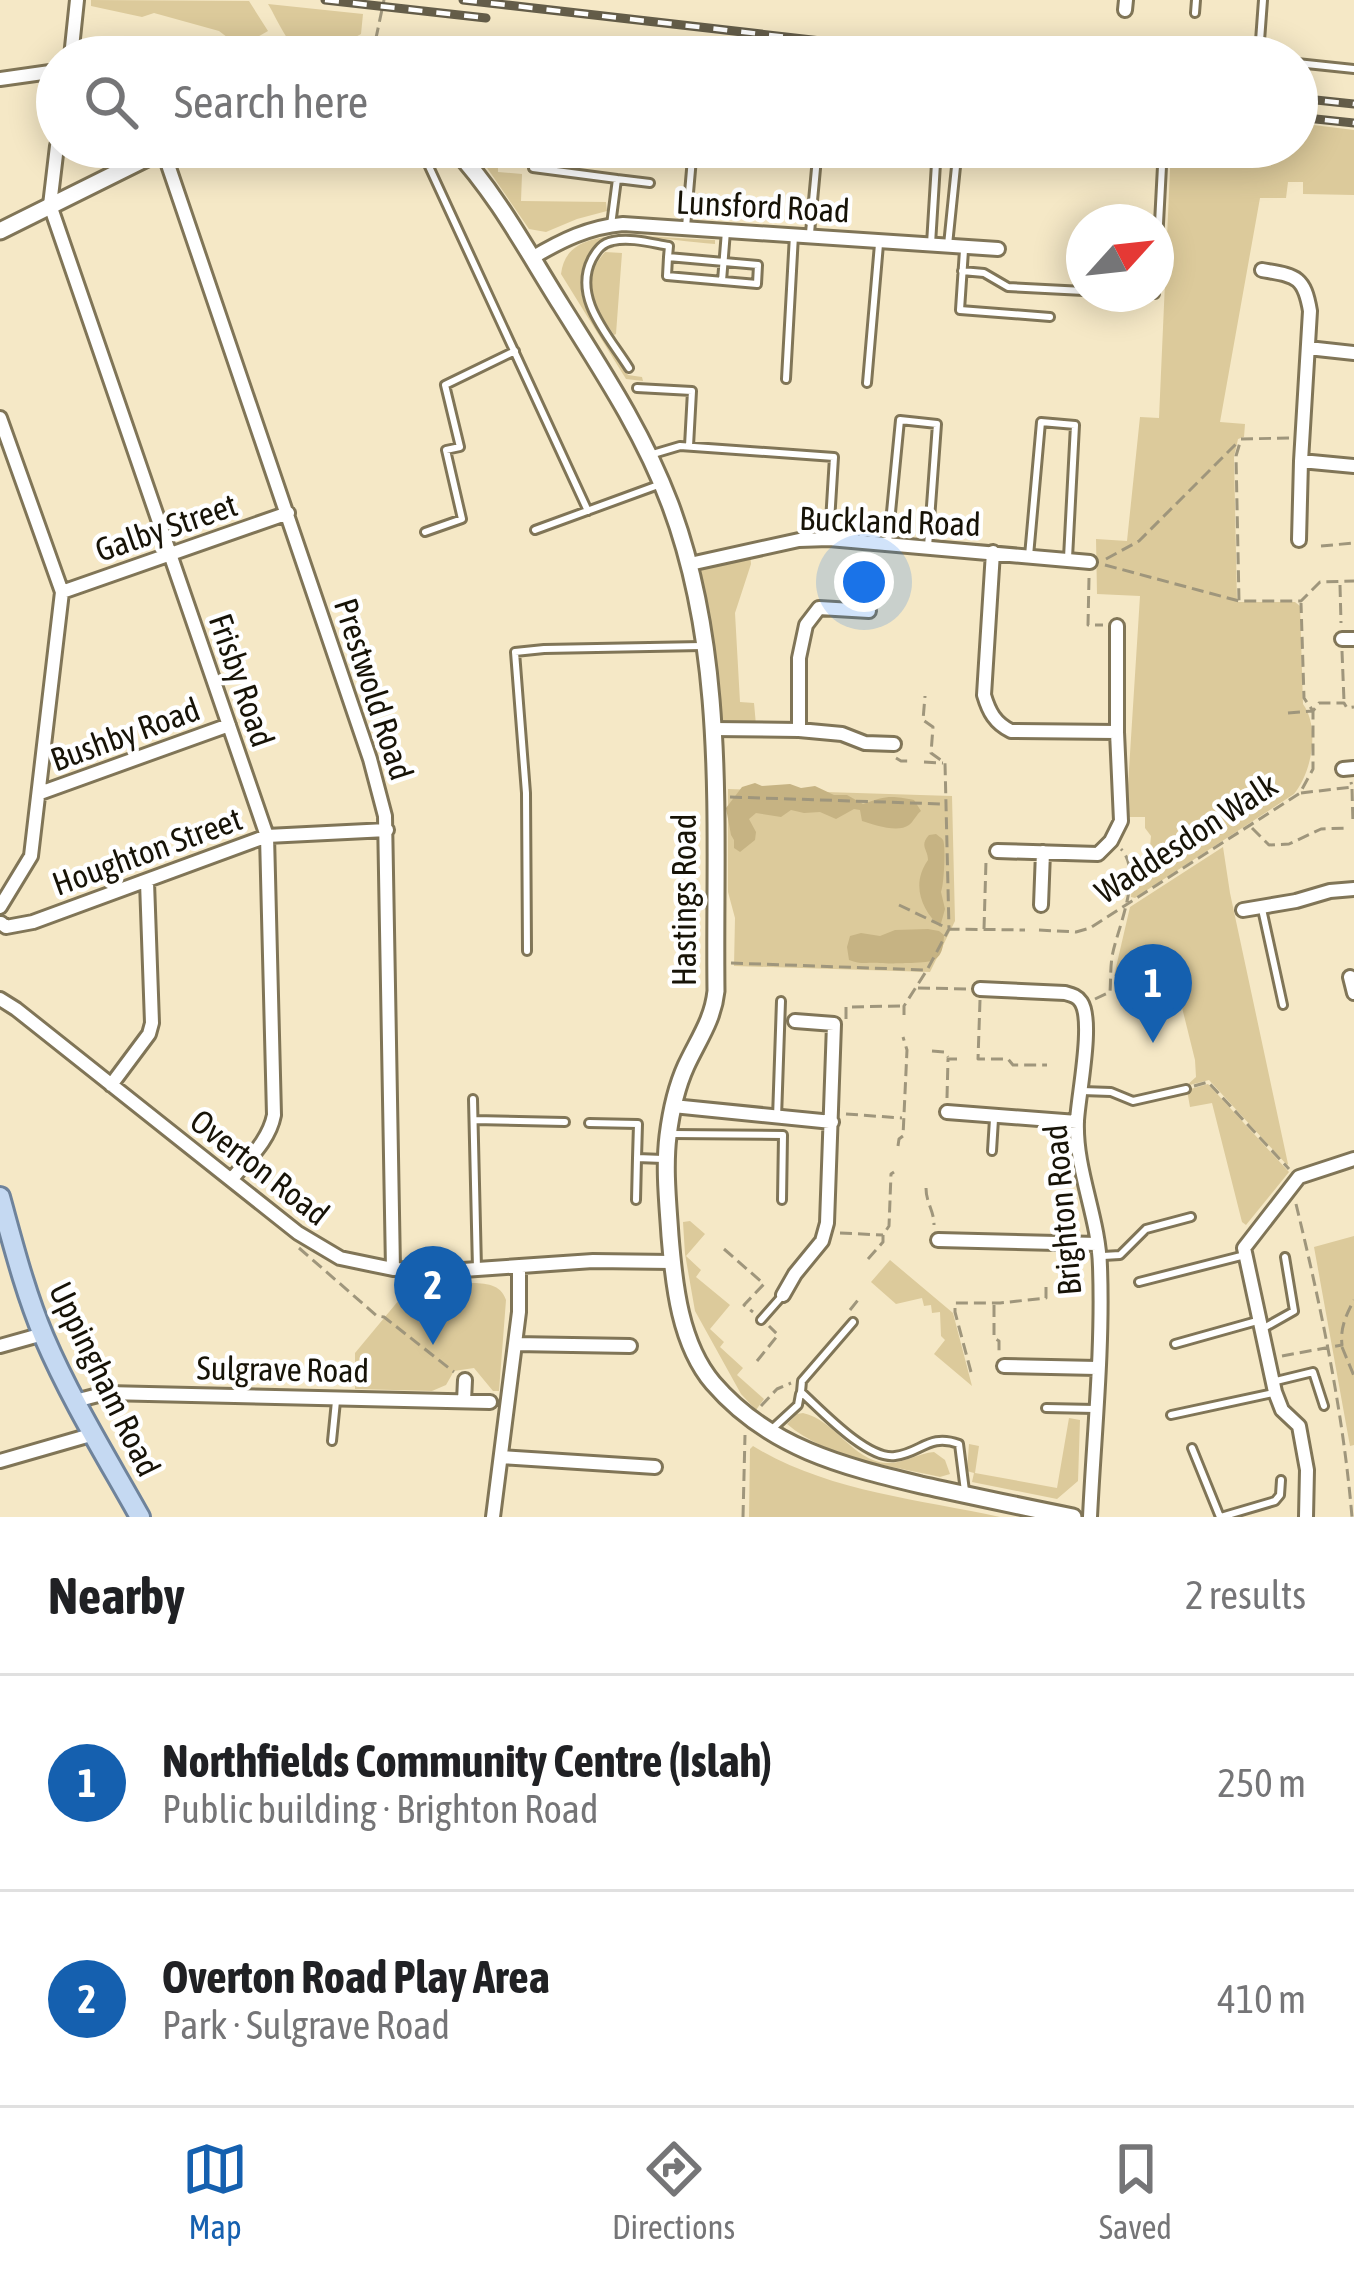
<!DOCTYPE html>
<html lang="en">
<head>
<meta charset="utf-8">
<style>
  body { margin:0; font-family:"Asap Condensed",sans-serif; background:#f6f6f6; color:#202124 }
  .compass { position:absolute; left:1066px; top:204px; width:108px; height:108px; border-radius:50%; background:#fff; box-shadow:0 6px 30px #0003; rotate:63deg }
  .you { position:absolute; left:864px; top:582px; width:42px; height:42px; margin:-30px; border:9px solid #fff; border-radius:50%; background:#1a73e8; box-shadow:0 0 0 18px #1a73e833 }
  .badge { display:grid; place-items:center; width:78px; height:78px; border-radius:50%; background:#1560af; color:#fff; font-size:39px; font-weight:700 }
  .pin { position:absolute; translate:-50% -99px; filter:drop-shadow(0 3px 6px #0008) }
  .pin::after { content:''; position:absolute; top:63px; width:42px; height:36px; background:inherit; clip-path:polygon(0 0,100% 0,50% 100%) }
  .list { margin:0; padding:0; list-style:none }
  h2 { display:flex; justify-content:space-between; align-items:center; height:156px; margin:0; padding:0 48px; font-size:51px }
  h2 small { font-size:39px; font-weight:400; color:#757577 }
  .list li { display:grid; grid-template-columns:78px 1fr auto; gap:36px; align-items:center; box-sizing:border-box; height:216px; padding:0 48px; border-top:3px solid #e0e0e0 }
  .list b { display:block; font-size:45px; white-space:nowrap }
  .list p { margin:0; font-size:39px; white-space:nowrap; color:#757577 }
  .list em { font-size:39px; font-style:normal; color:#757577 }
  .icon { flex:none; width:66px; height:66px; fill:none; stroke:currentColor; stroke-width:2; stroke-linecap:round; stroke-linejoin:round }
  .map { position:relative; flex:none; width:1354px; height:1517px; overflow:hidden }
  .search { position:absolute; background:#fff; box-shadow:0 6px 30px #0003; left:36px; right:36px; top:36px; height:132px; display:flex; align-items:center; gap:30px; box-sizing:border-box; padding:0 42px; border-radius:66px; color:#757577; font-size:45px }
  .sheet { height:588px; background:#fff }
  nav { display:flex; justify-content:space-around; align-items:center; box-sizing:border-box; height:168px; border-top:3px solid #e0e0e0; background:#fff; font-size:33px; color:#757577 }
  nav a { display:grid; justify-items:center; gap:6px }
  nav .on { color:#1560af }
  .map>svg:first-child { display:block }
  .green { fill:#dcca9b }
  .forest { fill:#c6b383 }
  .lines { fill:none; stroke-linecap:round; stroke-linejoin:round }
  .service-casing { stroke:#807557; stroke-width:12 }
  .minor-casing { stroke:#807557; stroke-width:18 }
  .tertiary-casing { stroke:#807557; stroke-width:21 }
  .primary-casing { stroke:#6f839b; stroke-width:24 }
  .path { stroke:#9f967c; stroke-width:3; stroke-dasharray:12 6; stroke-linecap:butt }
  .service { stroke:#fff; stroke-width:6 }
  .minor { stroke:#fff; stroke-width:12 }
  .tertiary { stroke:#fff; stroke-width:15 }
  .primary { stroke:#c5d9f2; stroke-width:18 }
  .rail-casing { stroke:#645d49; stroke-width:9 }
  .rail { stroke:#fff; stroke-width:4.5; stroke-dasharray:14; stroke-linecap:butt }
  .labels { text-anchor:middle; stroke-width:9; stroke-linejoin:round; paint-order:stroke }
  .street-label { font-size:33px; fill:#171307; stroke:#fff }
</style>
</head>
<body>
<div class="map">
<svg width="1354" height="1517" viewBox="0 0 1354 1517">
  <rect width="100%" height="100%" fill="#f5e8c6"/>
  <path class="green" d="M91 0 249 1 268 31 240 47 219 31 154 13 142 17 91 6Z
    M268 4 363 14 361 34C348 41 333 53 318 57 294 63 278 20 268 4Z
    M1297 123 1354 130V195L1303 194V182H1288L1286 198H1260L1220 422 1245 424 1244 437 1238 439 1234 457 1237 602H1295L1300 606 1303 704C1320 728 1312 772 1294 794L1135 898 1131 897 1134 857 1149 858 1151 836 1145 828V817H1126L1140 596 1097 594 1096 539 1127 541 1140 417 1159 418 1171 147H1297Z
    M470 147H486L487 151 498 152V172L522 174 521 201 606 202 607 211 577 219 546 232 529 229 483 162Z
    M623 235 715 240V244C687 242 647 235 620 238 607 239 597 246 589 257 562 296 607 343 628 375L642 377 643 381 626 379 561 274C565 241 594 238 623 235Z
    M605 252 622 253 616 334 614 335C594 304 577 284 605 252Z
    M750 551 751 564 735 613 740 702 754 703 756 725 712 729 690 564Z
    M728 789 952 796 955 921 930 972 734 966 735 918 728 892Z
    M1223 847 1230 893 1288 1164 1287 1165 1209 1080 1186 1086 1196 1077 1195 1060 1171 963 1114 976 1130 907Z
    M1208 1084 1289 1172 1246 1225 1242 1222 1212 1103 1190 1107 1187 1090Z
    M690 1221 705 1234 686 1256 701 1270 696 1277 730 1305 710 1329 724 1342 720 1347 743 1368 737 1375 764 1399 756 1410 741 1394 695 1311 685 1254 683 1222Z
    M1354 1236V1445L1350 1446 1314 1247Z
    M890 1260 953 1313 972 1386 934 1354 945 1340 941 1336 940 1312 932 1313 931 1305 924 1306 922 1298 896 1304 871 1282Z
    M470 1283C485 1283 501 1284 506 1300L499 1391H493L474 1368 454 1371 446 1385 432 1391 355 1389V1353L409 1288Z
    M803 1413C835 1420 853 1461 886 1463 903 1464 918 1453 934 1452L945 1460 950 1474 940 1477C888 1465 828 1459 787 1424L797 1414Z
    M1069 1418 1080 1420 1078 1481 1057 1499 972 1482 974 1473 967 1471 969 1444 979 1446 975 1473 1057 1488Z
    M753 1446C826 1491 917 1499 1000 1517H749L750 1449Z"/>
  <path class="forest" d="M755 783 762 786 790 784 801 788 815 786 834 795H847L863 804C885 796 890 795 914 800L921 811C916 815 914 821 909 825 898 833 874 825 862 821L860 810 854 809 836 819 820 812 804 813 791 810 781 817 756 813 749 819 756 832 755 840 740 852 734 848V840L731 835 726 808 742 787Z
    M936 834C938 836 941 837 943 840 946 845 944 886 941 892L945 909 940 927C921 909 911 884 928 860 928 849 919 846 929 835Z
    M928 929 939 931 944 935C943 962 934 962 911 963 898 963 893 964 880 963 867 962 862 965 849 960L847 947 850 936 861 933 880 936 895 930Z"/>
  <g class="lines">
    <g class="service-casing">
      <path id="service" d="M1263 0 1260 41 1270 57
        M1195 13 1196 0
        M1297 63 1354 69
        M420 147 588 511
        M783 149 852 156
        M533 168 617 179
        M611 225 617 179 650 183
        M686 227 693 147
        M810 233 818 147
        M931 244 937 147
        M948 245 958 147
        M964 250 960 310 1050 317
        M962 271 984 273 1008 287 1084 291
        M722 281 726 231
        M1156 281 1163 147
        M1152 294H1155
        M629 368C609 336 572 298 592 259 597 250 602 243 613 241 630 237 651 243 669 246L668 257 758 265 757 284 667 276 668 257
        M786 379 794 235
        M867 383 879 244
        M637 388 692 391 689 446
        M653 454 680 446 834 457 829 538
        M535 530 661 484
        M425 532 462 519 446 450 460 447 445 385 515 351
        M888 543 900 420 937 424 928 547
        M1029 556 1041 422 1075 425 1068 558
        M1262 909 1283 1005
        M527 951 526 793 515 652 544 649 702 646
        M1082 1091 1111 1092 1133 1101 1186 1089
        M473 1099 477 1269
        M777 1118 781 1001
        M474 1120 565 1122
        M589 1123 638 1124 637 1158 663 1159
        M672 1134 783 1135 782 1200
        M992 1151 994 1119
        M636 1200 637 1158
        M1103 1256 1120 1255 1146 1229 1191 1217
        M1139 1282 1245 1255
        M761 1320 783 1295
        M853 1322 802 1381 801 1392C821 1410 867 1460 895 1456 921 1453 929 1433 959 1444L965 1491
        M1262 1329 1294 1311 1285 1257
        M1175 1344 1257 1321
        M1276 1381 1313 1372 1324 1406
        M1046 1408 1095 1409
        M1171 1415 1273 1393
        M772 1429 798 1405 800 1394
        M332 1441 336 1401
        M1192 1448 1220 1517
        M1221 1517 1275 1501 1280 1495 1281 1480"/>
    </g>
    <g class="minor-casing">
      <path id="minor" d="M1125 10 1126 0
        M71 57 77 0
        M0 79 57 71
        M57 146 50 205 267 836 274 1115C269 1141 248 1159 232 1179
        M163 150 370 759 385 816 393 1269
        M532 258C562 240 589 227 623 224L998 249
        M1262 270C1295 276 1304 275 1310 311L1301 461
        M1308 348 1354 353
        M0 418 62 592 31 856 0 907
        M1299 540 1301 461 1354 466
        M993 552 984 695C989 712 995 723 1011 731L1117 732
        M690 564 799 540 829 539 1090 562
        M62 592 288 513
        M1342 639H1354
        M712 729 799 730 842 734 865 743 894 744
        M799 730V658L806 625 819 608 869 611
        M1343 769 1354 768
        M40 793 229 725
        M997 851 1098 854 1111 841 1121 821 1117 732V626
        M1041 905 1043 852
        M1243 910 1296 901 1330 891 1354 889
        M1 923 6 927 33 922 267 836 387 830
        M1350 977 1354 993
        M980 989 1065 993C1072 995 1077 996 1081 1002 1094 1021 1078 1097 1077 1121 1075 1170 1099 1218 1100 1267 1103 1350 1094 1434 1090 1517
        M0 999 16 1009 298 1233 340 1258 393 1269 463 1270 593 1261 672 1262
        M111 1085 149 1034 152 1023 147 882
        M673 1106 832 1122
        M947 1112 1077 1122
        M938 1240 1097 1244
        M783 1295 795 1274 822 1241 827 1223 834 1024 795 1021
        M515 1344 630 1346
        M0 1346 43 1334
        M1004 1366 1097 1368
        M75 1401 106 1393 490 1402
        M464 1401 465 1380
        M501 1457 655 1467
        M0 1461 94 1434
        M493 1517 519 1312V1267
        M1306 1517 1307 1470 1299 1426 1282 1410 1275 1392 1244 1248 1299 1177 1354 1159"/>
    </g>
    <g class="tertiary-casing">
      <path id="tertiary" d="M453 147C497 194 527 251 561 305 601 369 643 432 670 504 728 658 714 829 716 991 713 1020 698 1040 686 1066 676 1088 671 1112 668 1136 664 1169 668 1204 670 1236 674 1285 680 1344 713 1383 769 1448 842 1466 921 1485 972 1496 1022 1507 1073 1517
        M0 231 169 147"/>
    </g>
    <g class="primary-casing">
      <path id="primary" d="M0 1197C13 1244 25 1292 44 1337 71 1400 107 1458 140 1517"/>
    </g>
    <path class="path" d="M372 57 384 0
      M1289 438 1241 439 1236 456 1239 601H1301L1320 582 1354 581
      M1321 546 1354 543
      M1106 559 1139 541 1237 443
      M1105 565 1239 601
      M1089 578 1088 625H1103
      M1340 585 1341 623
      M1342 651 1344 701
      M1288 713 1313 711 1304 698 1301 603
      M896 758 901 761H911
      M924 762 943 763
      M1352 789 1353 824
      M1301 793 1352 787 1351 782
      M730 797 943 804
      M1252 828 1269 845 1289 844 1321 829 1348 828
      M899 905 949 929 1025 930
      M984 929 986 861
      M1039 930 1076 932 1090 928 1300 793 1313 769V711L1319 703H1344L1347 708 1354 707
      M731 963 926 970
      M918 988 969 989
      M1095 999 1110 992C1111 979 1110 965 1113 952 1119 925 1143 872 1121 849
      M980 1000 978 1059H1008L1013 1065H1047
      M904 1015V1006L927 970 949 929 945 763 931 753 933 727 923 720 925 696
      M846 1019V1007L902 1006
      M932 1051 945 1052 948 1057
      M1194 1086 1208 1082 1289 1169
      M947 1098 948 1059H958
      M846 1114 902 1118
      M898 1146 899 1139 903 1136 907 1050 903 1037
      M926 1188C926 1203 934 1210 934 1225
      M1296 1204C1321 1307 1343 1411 1352 1517
      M840 1233 883 1235
      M299 1248 377 1316 384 1317 454 1372
      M724 1249 764 1284 744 1305 753 1312
      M868 1259 883 1242V1235L889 1226 891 1174 894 1172
      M994 1305V1338L999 1341V1352
      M850 1310 858 1300
      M1342 1347 1354 1376
      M1282 1356 1342 1345C1340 1328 1346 1315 1354 1300
      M757 1361 778 1335 769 1326
      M971 1372 955 1312V1303H1000L1046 1298V1287
      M761 1406 777 1389 791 1383
      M743 1517 745 1435"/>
    <use href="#service" class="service"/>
    <use href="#minor" class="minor"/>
    <use href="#tertiary" class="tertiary"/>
    <use href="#primary" class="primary"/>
    <g class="rail-casing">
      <path id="rail" d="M325 0 486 18
        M463 0 962 57
        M948 47 1031 57
        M1297 98 1354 104
        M1297 117 1354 123"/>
    </g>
    <use href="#rail" class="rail"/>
  </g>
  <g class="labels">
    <g class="street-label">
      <text transform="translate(763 206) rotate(3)" y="12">Lunsford Road</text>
      <text transform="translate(890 521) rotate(2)" y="12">Buckland Road</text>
      <text transform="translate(166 527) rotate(-19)" y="12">Galby Street</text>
      <text transform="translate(242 680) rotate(71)" y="12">Frisby Road</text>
      <text transform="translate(374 689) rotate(72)" y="12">Prestwold Road</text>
      <text transform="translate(125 734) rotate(-20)" y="12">Bushby Road</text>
      <text transform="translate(1186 838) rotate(-33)" y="12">Waddesdon Walk</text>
      <text transform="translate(147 851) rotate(-20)" y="12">Houghton Street</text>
      <text transform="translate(684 900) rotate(-90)" y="12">Hastings Road</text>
      <text transform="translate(260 1167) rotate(38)" y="12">Overton Road</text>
      <text transform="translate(1062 1210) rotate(-95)" y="12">Brighton Road</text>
      <text transform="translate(283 1369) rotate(1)" y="12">Sulgrave Road</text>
      <text transform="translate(105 1379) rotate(64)" y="12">Uppingham Road</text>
    </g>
  </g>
</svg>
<svg class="compass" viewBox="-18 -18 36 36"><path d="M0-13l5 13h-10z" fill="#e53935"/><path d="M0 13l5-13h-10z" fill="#757577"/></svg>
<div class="you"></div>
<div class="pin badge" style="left:1153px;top:1043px">1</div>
<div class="pin badge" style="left:433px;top:1345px">2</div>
<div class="search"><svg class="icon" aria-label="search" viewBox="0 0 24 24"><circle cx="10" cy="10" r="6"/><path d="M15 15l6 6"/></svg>Search here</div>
</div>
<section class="sheet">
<h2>Nearby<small>2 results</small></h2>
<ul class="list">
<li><span class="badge">1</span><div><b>Northfields Community Centre (Islah)</b><p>Public building · Brighton Road</p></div><em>250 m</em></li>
<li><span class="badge">2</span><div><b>Overton Road Play Area</b><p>Park · Sulgrave Road</p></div><em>410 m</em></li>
</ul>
</section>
<nav>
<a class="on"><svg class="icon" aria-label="map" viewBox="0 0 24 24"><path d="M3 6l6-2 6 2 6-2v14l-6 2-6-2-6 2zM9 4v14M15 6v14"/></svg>Map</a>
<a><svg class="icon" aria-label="directions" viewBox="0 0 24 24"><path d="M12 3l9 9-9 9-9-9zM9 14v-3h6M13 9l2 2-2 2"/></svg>Directions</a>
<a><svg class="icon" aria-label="saved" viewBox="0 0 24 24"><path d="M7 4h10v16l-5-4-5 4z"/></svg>Saved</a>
</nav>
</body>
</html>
